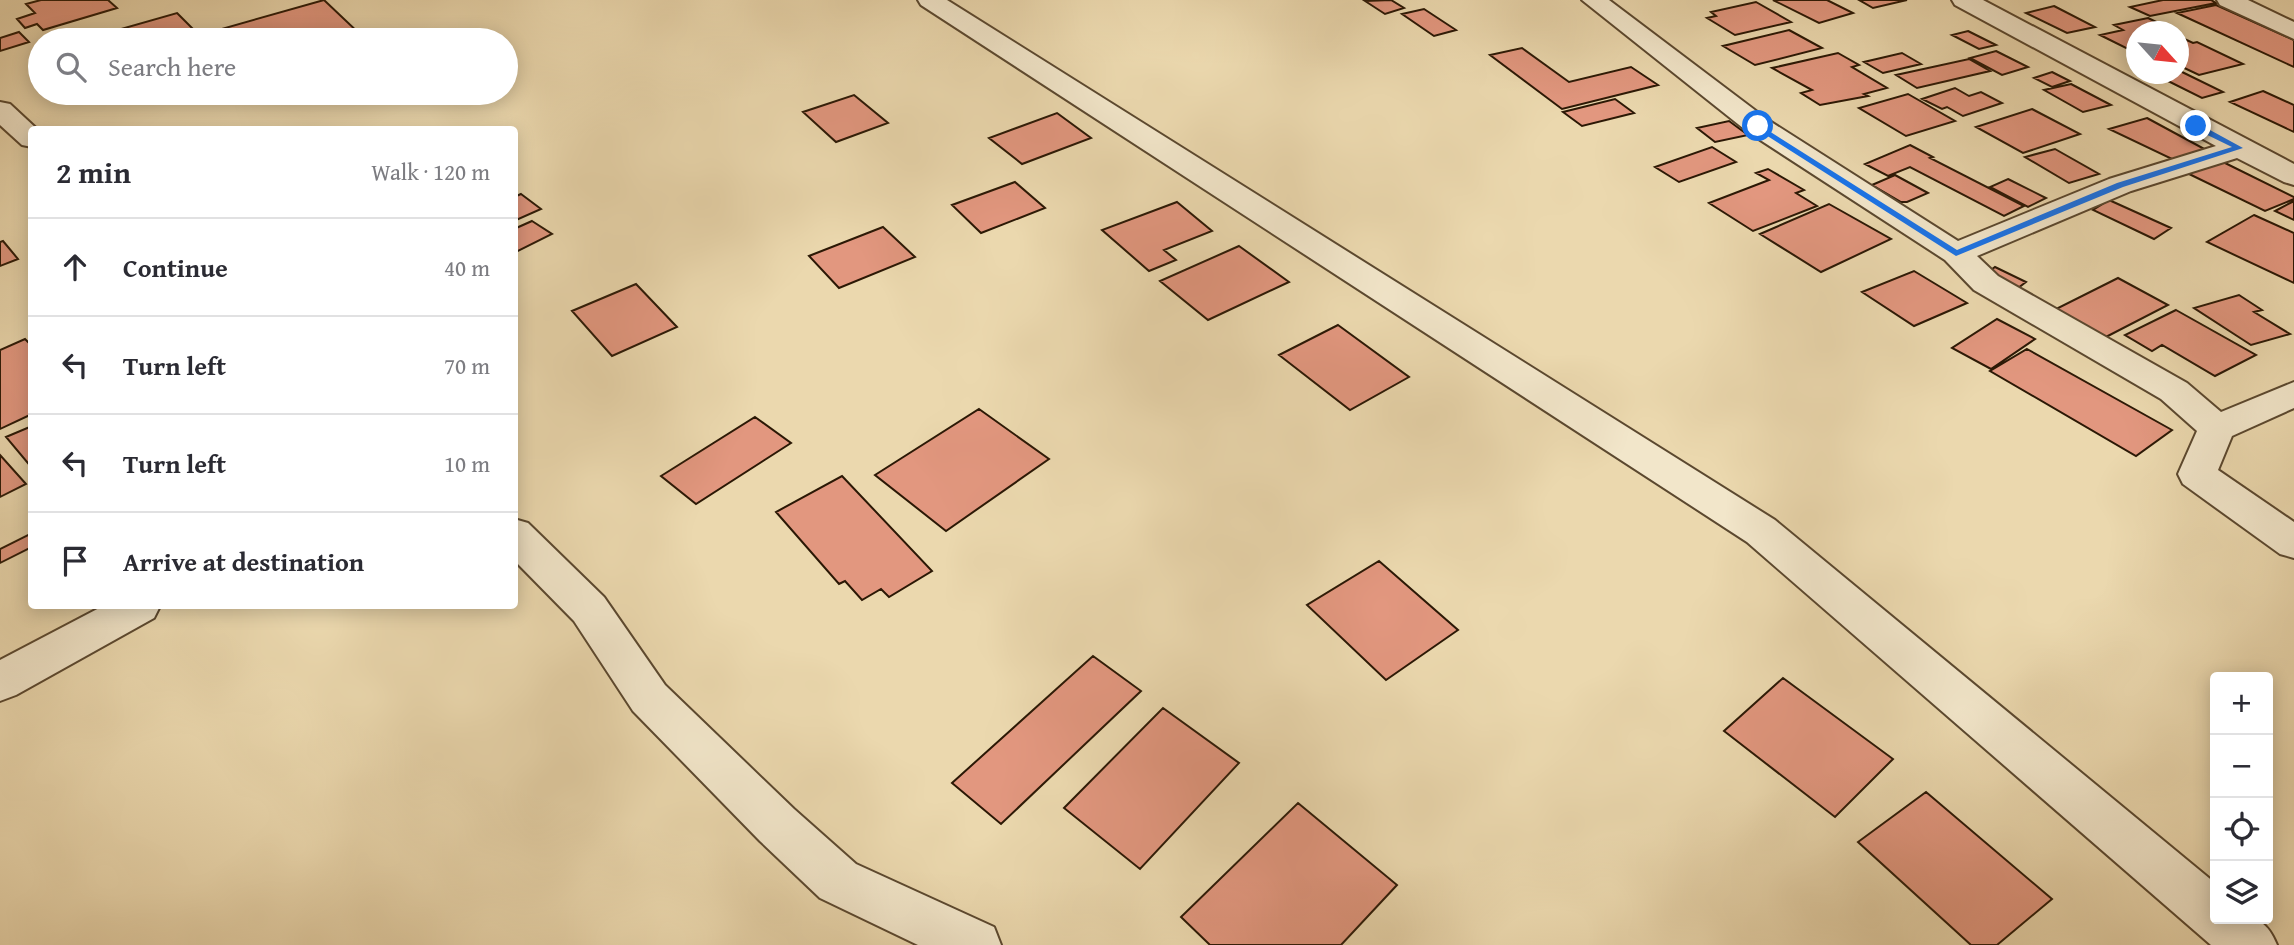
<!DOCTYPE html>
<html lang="en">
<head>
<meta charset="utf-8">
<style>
  body { margin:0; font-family:"Gentium Book Plus",serif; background:#f2f2f3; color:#2b2b33 }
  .controls { position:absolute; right:21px; bottom:21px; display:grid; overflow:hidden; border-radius:7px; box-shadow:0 4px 18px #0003 }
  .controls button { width:63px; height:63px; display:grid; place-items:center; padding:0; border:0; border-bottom:2px solid #e1e1e2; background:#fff; color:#2b2b33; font:35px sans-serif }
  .compass { position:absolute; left:2126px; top:21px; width:63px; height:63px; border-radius:50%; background:#fff; box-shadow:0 4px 18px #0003; rotate:117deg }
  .stop { position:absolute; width:21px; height:21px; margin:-16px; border:5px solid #1a73e8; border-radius:50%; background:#fff }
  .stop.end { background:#1a73e8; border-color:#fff; box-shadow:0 2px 7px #0008 }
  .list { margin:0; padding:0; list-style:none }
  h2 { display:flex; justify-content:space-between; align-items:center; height:91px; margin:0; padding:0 28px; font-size:30px }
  h2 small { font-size:23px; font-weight:400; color:#7c7c81 }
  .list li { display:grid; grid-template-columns:46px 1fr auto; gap:21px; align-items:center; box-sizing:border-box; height:98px; padding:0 28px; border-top:2px solid #e1e1e2 }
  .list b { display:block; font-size:26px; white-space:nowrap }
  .list em { font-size:23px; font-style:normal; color:#7c7c81 }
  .icon { flex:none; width:38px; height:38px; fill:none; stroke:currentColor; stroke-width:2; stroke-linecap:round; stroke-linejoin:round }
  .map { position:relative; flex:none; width:2294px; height:945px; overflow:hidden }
  .search { position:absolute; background:#fff; box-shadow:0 4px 18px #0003; left:28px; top:28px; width:490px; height:77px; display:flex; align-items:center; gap:18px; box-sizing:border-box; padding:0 24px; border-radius:38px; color:#7c7c81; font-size:26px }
  .panel { position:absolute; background:#fff; box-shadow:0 4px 18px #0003; left:28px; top:126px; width:490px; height:483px; border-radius:7px }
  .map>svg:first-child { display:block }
  .building { fill:#e2977f; stroke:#2b1805; stroke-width:2 }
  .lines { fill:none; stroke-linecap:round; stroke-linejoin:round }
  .minor-casing { stroke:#5b482f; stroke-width:4 }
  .minor { fill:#f2e6ca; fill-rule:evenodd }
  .route { fill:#1a73e8 }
</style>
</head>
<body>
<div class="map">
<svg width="2294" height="945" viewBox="0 0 2294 945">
  <rect width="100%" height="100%" fill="#ebd8ae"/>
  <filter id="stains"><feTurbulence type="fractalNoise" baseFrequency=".00286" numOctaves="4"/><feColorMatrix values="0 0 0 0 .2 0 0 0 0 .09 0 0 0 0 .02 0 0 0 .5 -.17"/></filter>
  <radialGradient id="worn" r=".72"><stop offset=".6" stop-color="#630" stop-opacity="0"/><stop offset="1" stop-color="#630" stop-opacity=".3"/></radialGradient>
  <path class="building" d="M41 0H108L117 8 43 30 37 24 25 28 17 19 35 13 26 4Z
    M324 0 362 36 349 40H287L284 37 271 40H209L204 34Z
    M1391 0 1404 8 1385 14 1365 1Z
    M1773 0H1827L1853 13 1819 23Z
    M1859 0H1907L1873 8Z
    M2163 0H2211L2216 3 2150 16 2130 7Z
    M1756 2 1791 22 1735 35 1707 18 1716 16 1711 12Z
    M2216 5 2294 40V67L2177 13Z
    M2054 6 2095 27 2067 33 2026 13Z
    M1424 9 1456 30 1434 36 1402 14Z
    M177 13 198 34 176 40H96L93 37Z
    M2148 18 2177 32H2136V53L2100 35 2123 30 2114 25Z
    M1789 30 1822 48 1755 65 1723 46Z
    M1968 31 1996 45 1979 49 1952 35Z
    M19 32 29 42 0 51V38Z
    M2178 36 2193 43 2197 42 2243 64 2199 75 2178 65Z
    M1522 48 1569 82 1631 67 1658 85 1562 109 1490 55Z
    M1996 51 2028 67 2002 75 1970 58Z
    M1838 53 1859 65 1852 67 1887 88 1864 94 1868 96 1820 105 1801 93 1812 90 1772 68Z
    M1902 53 1921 64 1883 73 1864 62Z
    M1969 59 1990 71 1917 88 1896 75Z
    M2178 70 2223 92 2202 98 2154 74H2178Z
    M2052 72 2070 81 2052 87 2034 78Z
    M2071 84 2111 105 2083 112 2044 90Z
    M1955 88 1969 96 1981 92 2002 103 1963 116 1947 107 1942 109 1922 99Z
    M2263 91 2294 105V132L2230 102Z
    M86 93H118L92 101Z
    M124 93H158L132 101Z
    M1908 94 1955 121 1906 136 1859 108Z
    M854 95 888 123 836 142 803 112Z
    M1615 99 1634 113 1582 126 1563 112Z
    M2032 109 2080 134 2023 153 1976 127Z
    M1057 113 1091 138 1022 164 989 138Z
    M2147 118 2208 151 2174 160 2109 129Z
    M1729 121 1748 135 1715 142 1697 128Z
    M1910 145 1933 157 1930 158 2024 206 2004 216 1910 167 1888 176 1865 164Z
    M1712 147 1736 162 1679 182 1655 167Z
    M2055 149 2099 174 2069 183 2025 157Z
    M2219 160 2294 197V199L2265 211 2187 173Z
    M1768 169 1804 190 1796 193 1817 206 1753 231 1709 203 1769 180 1756 173Z
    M1895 175 1928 193 1907 202H1901L1872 185Z
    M2008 179 2046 198 2028 207 1990 187Z
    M1015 182 1045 208 981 233 952 205Z
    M521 194 541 209 514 221V197Z
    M2109 200 2171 228 2154 239 2093 210Z
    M2294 201V220L2275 211Z
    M1177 202 1212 231 1164 250 1176 260 1149 271 1102 230Z
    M1829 204 1891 239 1821 272 1760 234Z
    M2254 215 2294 233V283L2207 242Z
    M532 221 552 234 514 253V229Z
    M883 227 915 257 839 288 809 256Z
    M3 241 18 259 0 266V242Z
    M1239 246 1289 282 1208 320 1160 281Z
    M1995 267 2026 282 2018 288 1987 273Z
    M1914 271 1967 303 1914 326 1862 292Z
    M2118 278 2168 305 2102 339 2052 311Z
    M636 284 677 327 612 356 572 311Z
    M2239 295 2262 310 2254 312 2290 334 2251 345 2194 308Z
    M2176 310 2256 355 2215 376 2162 345 2152 351 2125 335Z
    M1997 319 2035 339 1991 369 1952 348Z
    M1338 325 1409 377 1350 410 1279 355Z
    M25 339 32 346V414L0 429V350Z
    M2027 349 2172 430 2136 456 1990 371Z
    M979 409 1049 459 946 531 875 475Z
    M755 417 791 443 696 504 661 476Z
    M32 426V468L6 437Z
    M0 455 26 484 0 497Z
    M842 476 932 571 889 597 881 589 862 600 845 581 839 584 776 512Z
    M32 533V547L0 563V549Z
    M1379 561 1458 630 1386 680 1307 605Z
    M1093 656 1141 691 1001 824 952 783Z
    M1783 678 1893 759 1835 817 1724 731Z
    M1163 708 1239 763 1140 869 1064 808Z
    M1926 792 2052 899 1997 945H1971L1858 842Z
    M1298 803 1397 885 1341 945H1210L1181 917Z"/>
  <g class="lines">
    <g class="minor-casing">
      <path id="minor" d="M918 0H947L1775 520 2215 883V919C2248 919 2263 911 2277 945H2211L1747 542 921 5Z
        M1582 0H1609L1768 120 1958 241 2109 179 2216 146 1955 5 1952 0H1983L2294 164V185L2284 182 2237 158 2131 191 1977 256 1998 276 2187 383 2221 412 2294 382V408L2232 436 2218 470 2294 522V558L2280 554 2183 484 2178 474 2197 431 2161 399 1974 290 1945 260 1748 132Z
        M2217 0H2248L2294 22V39L2220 5Z
        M0 102 10 104 38 130H32V147L22 145 0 125Z
        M514 519 528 523 604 597 665 685 794 809 856 864 994 927 1001 945H918L820 898 760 841 633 711 574 621 514 560Z
        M103 606H160L154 618 16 695 0 701V660Z"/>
    </g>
    <use href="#minor" class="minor"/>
  </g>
  <path class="route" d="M1758 124 1957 250 2117 183 2232 147 2193 128V124H2199L2243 148 2123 187 1956 256 1755 128Z"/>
  <rect width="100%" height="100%" filter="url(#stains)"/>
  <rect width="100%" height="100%" fill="url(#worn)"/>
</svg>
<div class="controls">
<button>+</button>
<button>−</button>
<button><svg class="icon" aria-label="locate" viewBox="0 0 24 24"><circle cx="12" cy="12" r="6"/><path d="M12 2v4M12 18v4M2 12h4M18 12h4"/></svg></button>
<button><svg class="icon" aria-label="layers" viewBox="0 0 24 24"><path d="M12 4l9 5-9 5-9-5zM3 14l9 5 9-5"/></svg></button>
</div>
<svg class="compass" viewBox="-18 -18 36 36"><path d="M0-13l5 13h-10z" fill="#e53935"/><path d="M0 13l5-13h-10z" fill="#7c7c81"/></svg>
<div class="stop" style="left:1758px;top:126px"></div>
<div class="stop end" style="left:2196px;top:126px"></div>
<div class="search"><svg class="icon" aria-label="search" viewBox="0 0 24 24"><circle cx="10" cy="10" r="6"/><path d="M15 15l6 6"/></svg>Search here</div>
<section class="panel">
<h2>2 min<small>Walk · 120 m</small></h2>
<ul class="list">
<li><svg class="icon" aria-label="ahead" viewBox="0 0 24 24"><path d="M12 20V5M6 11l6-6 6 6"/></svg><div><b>Continue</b></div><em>40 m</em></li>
<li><svg class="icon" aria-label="left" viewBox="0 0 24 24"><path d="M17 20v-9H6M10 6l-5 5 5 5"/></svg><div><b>Turn left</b></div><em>70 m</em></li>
<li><svg class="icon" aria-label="left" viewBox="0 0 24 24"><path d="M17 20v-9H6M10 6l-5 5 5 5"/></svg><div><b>Turn left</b></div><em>10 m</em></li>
<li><svg class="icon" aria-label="arrive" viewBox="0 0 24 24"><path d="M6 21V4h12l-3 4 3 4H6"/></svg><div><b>Arrive at destination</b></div></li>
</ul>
</section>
</div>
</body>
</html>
